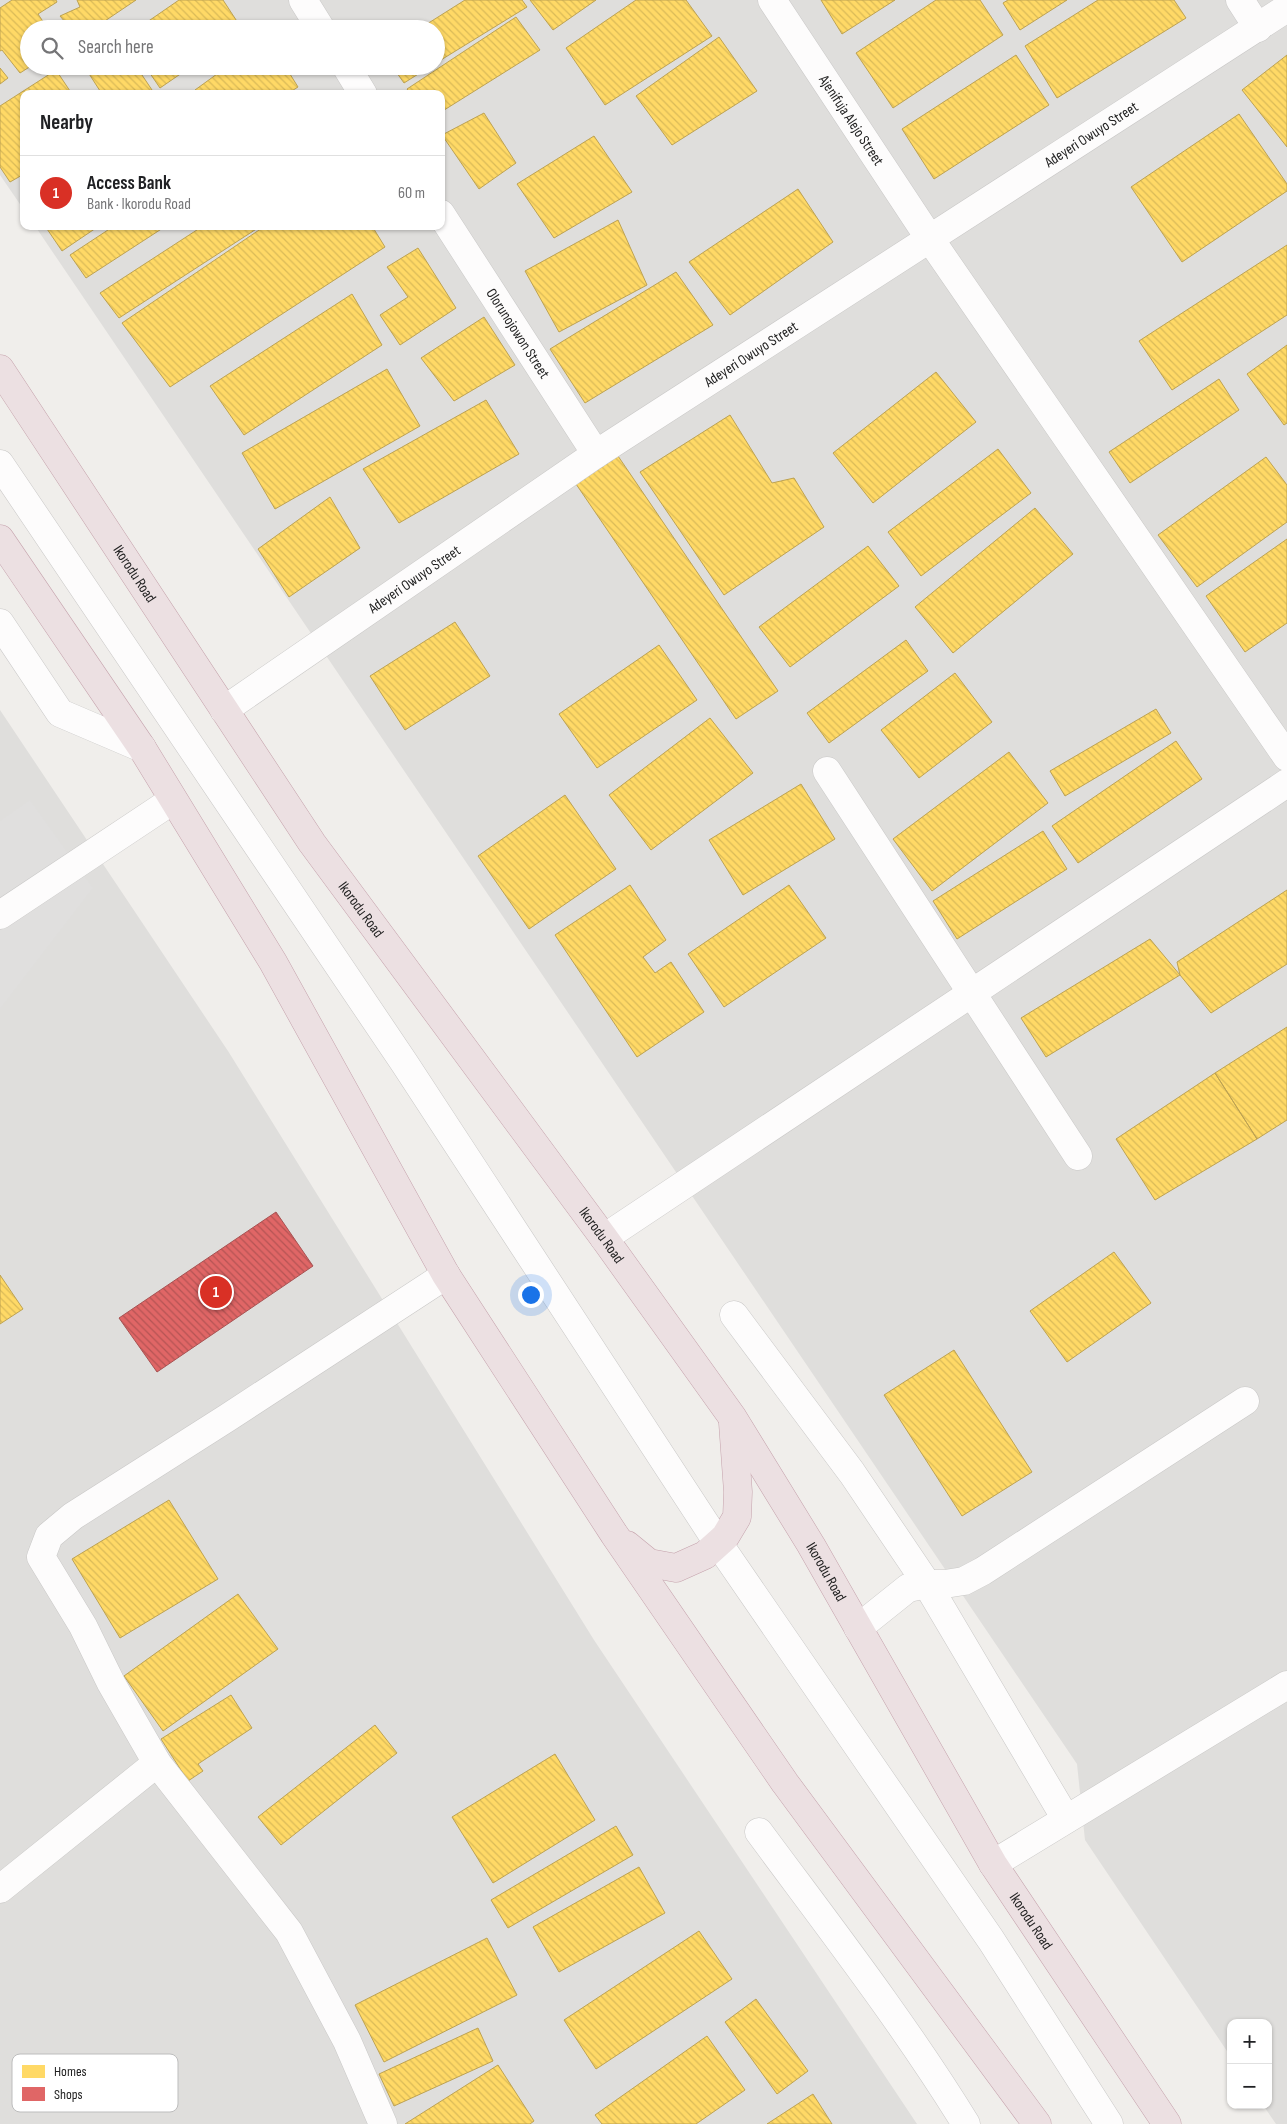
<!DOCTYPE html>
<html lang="en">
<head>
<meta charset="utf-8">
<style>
  body { margin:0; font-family:"Sofia Sans Condensed",sans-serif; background:#f2f2f2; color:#202124 }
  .controls { position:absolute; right:15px; bottom:15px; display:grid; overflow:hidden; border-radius:10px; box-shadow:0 1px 4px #0004 }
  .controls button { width:45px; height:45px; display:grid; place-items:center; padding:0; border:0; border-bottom:1px solid #e0e0e0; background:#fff; color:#202124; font:25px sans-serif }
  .you { position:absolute; left:530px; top:1294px; width:18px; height:18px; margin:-12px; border:4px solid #fff; border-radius:50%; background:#1a73e8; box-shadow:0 0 0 8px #1a73e833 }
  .badge { display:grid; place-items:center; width:32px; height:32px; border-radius:50%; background:#d93025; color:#fff; font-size:16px; font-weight:700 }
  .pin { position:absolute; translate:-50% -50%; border:2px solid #fff; box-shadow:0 1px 5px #0006 }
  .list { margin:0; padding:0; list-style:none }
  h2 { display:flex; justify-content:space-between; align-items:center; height:65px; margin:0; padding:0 20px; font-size:21px }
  h2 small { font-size:16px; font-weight:400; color:#757577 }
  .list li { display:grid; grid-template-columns:32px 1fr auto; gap:15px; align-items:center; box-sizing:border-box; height:75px; padding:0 20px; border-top:1px solid #e0e0e0 }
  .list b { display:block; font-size:19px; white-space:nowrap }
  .list p { margin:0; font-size:16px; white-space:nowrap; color:#757577 }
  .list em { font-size:16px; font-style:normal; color:#757577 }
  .icon { flex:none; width:28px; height:28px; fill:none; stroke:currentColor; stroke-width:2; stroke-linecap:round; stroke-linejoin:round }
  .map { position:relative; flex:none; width:1287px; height:2124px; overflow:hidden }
  .search { position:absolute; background:#fff; box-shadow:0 1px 4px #0004; left:20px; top:20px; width:425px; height:55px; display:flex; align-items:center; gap:12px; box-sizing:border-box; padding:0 18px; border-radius:28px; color:#757577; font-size:19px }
  .panel { position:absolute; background:#fff; box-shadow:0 1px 4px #0004; left:20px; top:90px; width:425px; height:140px; border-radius:10px }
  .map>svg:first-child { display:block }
  .residential { fill:#dfdedc; fill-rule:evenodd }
  .parking { fill:#e0dfde }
  .homes { fill:url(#homes-back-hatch); stroke:#bda252 }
  .shops { fill:url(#shops-back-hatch); stroke:#a75252 }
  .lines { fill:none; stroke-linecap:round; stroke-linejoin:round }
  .minor-casing { stroke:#c9c8c7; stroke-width:29 }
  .highway-casing { stroke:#c5a2ac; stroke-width:29 }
  .minor { stroke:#fdfcfc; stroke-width:28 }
  .highway { stroke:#ece0e2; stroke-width:28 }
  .labels { text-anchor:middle; stroke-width:5; stroke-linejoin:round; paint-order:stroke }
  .street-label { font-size:15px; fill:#222; stroke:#fff }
  .key { fill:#fff; stroke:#bdbdbd; stroke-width:1 }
  .key-label { font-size:14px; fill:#222 }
</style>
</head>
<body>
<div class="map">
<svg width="1287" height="2124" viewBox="0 0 1287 2124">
  <defs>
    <pattern id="homes-back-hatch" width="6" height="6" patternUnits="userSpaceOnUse" patternTransform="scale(1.25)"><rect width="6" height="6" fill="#ffd966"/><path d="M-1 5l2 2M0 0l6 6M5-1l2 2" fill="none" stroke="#daba58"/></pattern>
    <pattern id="shops-back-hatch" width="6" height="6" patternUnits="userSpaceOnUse" patternTransform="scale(1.25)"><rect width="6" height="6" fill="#e06666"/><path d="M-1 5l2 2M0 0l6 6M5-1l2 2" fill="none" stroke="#b55454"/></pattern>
  </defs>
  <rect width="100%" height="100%" fill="#f0eeeb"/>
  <path class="residential" d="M0 0H1287V2124H1276L1263 2105H1268V2023H1231V2057L1085 1840 1077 1764 35 226H441V94H24V210L0 175ZM29 29H436V66H29Z
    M0 710 228 1051 594 1640 917 2124H0Z"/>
  <path class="parking" d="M30 800 93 888 0 1009V821Z"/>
  <path class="homes" d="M12 0H56L57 2 38 14 48 29H29V66H31L20 73 2 50 0 51V8Z
    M77 0H136L93 29H71L60 16 80 7Z
    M179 0H223L242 29H137Z
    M465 0H522L527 7 436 63V29H419Z
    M530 0H596L553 30Z
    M636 0H686L712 36 605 105 566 48Z
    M821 0H895L842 34Z
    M936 0H980L1003 35 893 108 856 53Z
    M1008 0H1067L1020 30 1003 3Z
    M1098 0H1174L1186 18 1057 98 1025 46Z
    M516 17 540 50 441 112V94H411L407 89Z
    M719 37 757 91 672 145 636 96Z
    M1016 55 1049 105 934 179 902 129Z
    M1287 55V147L1242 90Z
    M84 66H136L154 93 102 94Z
    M145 66H192L160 88Z
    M228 66H285L298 87 287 94H197L195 90Z
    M392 66H431L404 83Z
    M0 68 8 78 0 84Z
    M56 70 72 94H24V174L10 182 0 167V106Z
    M484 113 516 163 479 189 442 135Z
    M1239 114 1287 184V191L1182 262 1131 187Z
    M594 136 632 192 554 238 517 184Z
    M798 189 833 242 730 315 689 262Z
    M618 220 647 285 559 332 525 271Z
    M45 226H99L62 251Z
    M114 226H166L86 278 70 255Z
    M203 226H261L119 318 100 293Z
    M265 226H372L385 247 170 387 122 323Z
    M1287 245V315L1172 390 1139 341Z
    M418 248 456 308 400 345 380 315 408 297 387 267Z
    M676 272 713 325 585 403 550 349Z
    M352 294 382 345 244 435 210 386Z
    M484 317 515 365 454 401 421 358Z
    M1287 345V423L1284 425 1247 374Z
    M387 369 420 426 275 509 242 453Z
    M936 372 976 422 873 503 833 453Z
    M1219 379 1239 410 1130 483 1109 452Z
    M486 400 519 454 399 523 363 469Z
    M730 415 772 483 794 478 824 527 724 595 640 472Z
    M998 449 1031 493 921 576 888 532Z
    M618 456 778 691 736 719 576 484Z
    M1266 457 1287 485V522L1197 587 1158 535Z
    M330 497 360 548 289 597 258 549Z
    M1035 508 1073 554 953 653 915 607Z
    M1287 539V623L1245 652 1206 596Z
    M868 546 899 586 790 667 759 627Z
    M455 622 490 676 405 730 370 676Z
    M906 640 928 671 829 743 807 713Z
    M659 645 697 700 597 768 559 714Z
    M955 673 992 722 919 778 881 730Z
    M1156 709 1171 733 1065 796 1050 771Z
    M710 718 753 773 651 850 609 795Z
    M1176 741 1202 779 1078 863 1052 826Z
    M1009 752 1048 803 932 891 893 839Z
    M801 784 835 839 743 895 709 840Z
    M565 795 616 869 529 929 478 856Z
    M1043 831 1067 869 957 939 933 901Z
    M630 885 666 940 643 957 655 973 671 962 704 1012 637 1057 555 935Z
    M789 885 826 938 724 1007 688 954Z
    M1287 890V964L1211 1013 1180 975 1177 962Z
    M1150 939 1180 975 1046 1057 1021 1018Z
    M1287 1027V1120L1257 1139 1215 1073Z
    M1215 1073 1257 1139 1155 1200 1116 1139Z
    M1114 1252 1151 1303 1067 1362 1030 1311Z
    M0 1275 23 1309 0 1324Z
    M954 1350 1032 1472 962 1516 884 1395Z
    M169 1500 218 1579 120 1638 72 1559Z
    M238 1594 278 1649 163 1731 124 1676Z
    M231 1695 252 1728 198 1764 203 1771 188 1781 161 1739Z
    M375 1725 397 1753 281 1845 258 1817Z
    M555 1754 595 1820 493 1883 452 1817Z
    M616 1826 633 1855 508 1928 491 1900Z
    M639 1867 665 1913 559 1972 533 1927Z
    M699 1931 732 1979 596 2069 564 2020Z
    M487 1938 517 1995 384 2062 355 2005Z
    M756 1999 808 2071 777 2094 725 2022Z
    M478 2028 493 2061 394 2106 379 2074Z
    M707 2036 745 2090 696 2124H602L595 2115Z
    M498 2065 534 2121 530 2124H405Z
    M813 2094 832 2124H767Z"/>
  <path class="shops" d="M276 1212 313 1266 157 1372 119 1318Z"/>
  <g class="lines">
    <g class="minor-casing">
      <g id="minor">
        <path d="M303 0 321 29"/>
        <path id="s1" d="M772 0 930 239 1287 757"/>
        <path d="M1240 0 1258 28"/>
        <path d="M346 66 363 94"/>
        <path id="s2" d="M441 214 596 454"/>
        <path d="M0 464 405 1064 718 1543 991 1940 1109 2124"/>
        <path d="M0 623 60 713 142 748"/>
        <path id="s3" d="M224 710 596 454 1287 8"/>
        <path d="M827 771 1078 1156"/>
        <path d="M0 915 173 800"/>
        <path d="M604 1238 1287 783"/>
        <path d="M734 1315 852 1473 927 1584 1066 1819"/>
        <path d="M858 1628 908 1588 927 1584H945L964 1581 983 1571 1245 1401"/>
        <path d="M759 1832C830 1928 903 2022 966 2124"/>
        <path d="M993 1864 1287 1685"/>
        <path d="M0 1889 157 1763"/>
        <path d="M383 2124 347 2041 289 1932 157 1763 111 1683 83 1626 41 1557 49 1536 73 1516 227 1418 446 1275"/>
      </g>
    </g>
    <g class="highway-casing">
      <g id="highway">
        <path id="s4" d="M0 369 312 843 604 1238 733 1418 811 1545 993 1864 1167 2124"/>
        <path d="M0 539 142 748 273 962 446 1275 614 1534 785 1783 1037 2124"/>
        <path d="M627 1545 649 1563 676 1568 705 1555 725 1537 737 1517 738 1492 733 1423"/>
      </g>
    </g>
    <use href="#minor" class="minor"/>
    <use href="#highway" class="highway"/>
  </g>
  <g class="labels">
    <g class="street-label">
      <text dy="5" stroke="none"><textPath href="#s1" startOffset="144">Ajenifuja Alejo Street</textPath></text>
      <text dy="5" stroke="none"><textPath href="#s3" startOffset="1041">Adeyeri Owuyo Street</textPath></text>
      <text dy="5" stroke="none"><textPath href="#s2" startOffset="142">Olorunojowon Street</textPath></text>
      <text dy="5" stroke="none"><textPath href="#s3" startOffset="636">Adeyeri Owuyo Street</textPath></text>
      <text dy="5" stroke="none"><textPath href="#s4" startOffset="245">Ikorodu Road</textPath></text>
      <text dy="5" stroke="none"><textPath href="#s3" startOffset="231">Adeyeri Owuyo Street</textPath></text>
      <text dy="5" stroke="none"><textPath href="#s4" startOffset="650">Ikorodu Road</textPath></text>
      <text dy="5" stroke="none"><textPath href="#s4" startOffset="1055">Ikorodu Road</textPath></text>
      <text dy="5" stroke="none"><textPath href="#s4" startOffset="1460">Ikorodu Road</textPath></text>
      <text dy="5" stroke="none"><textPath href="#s4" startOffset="1865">Ikorodu Road</textPath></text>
    </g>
  </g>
  <rect x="12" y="2054" width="166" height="58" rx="8" class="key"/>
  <rect x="22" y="2065" width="23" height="13" fill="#ffd966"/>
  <rect x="22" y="2087" width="23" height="14" fill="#e06666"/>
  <g class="key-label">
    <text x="54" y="2076">Homes</text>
    <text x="54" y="2099">Shops</text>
  </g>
</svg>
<div class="controls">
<button>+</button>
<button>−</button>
</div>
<div class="you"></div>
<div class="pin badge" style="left:216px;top:1292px">1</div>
<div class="search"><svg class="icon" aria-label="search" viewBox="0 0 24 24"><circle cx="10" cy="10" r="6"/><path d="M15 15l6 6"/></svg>Search here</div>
<section class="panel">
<h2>Nearby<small></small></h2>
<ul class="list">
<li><span class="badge">1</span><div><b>Access Bank</b><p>Bank · Ikorodu Road</p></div><em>60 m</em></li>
</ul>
</section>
</div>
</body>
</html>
